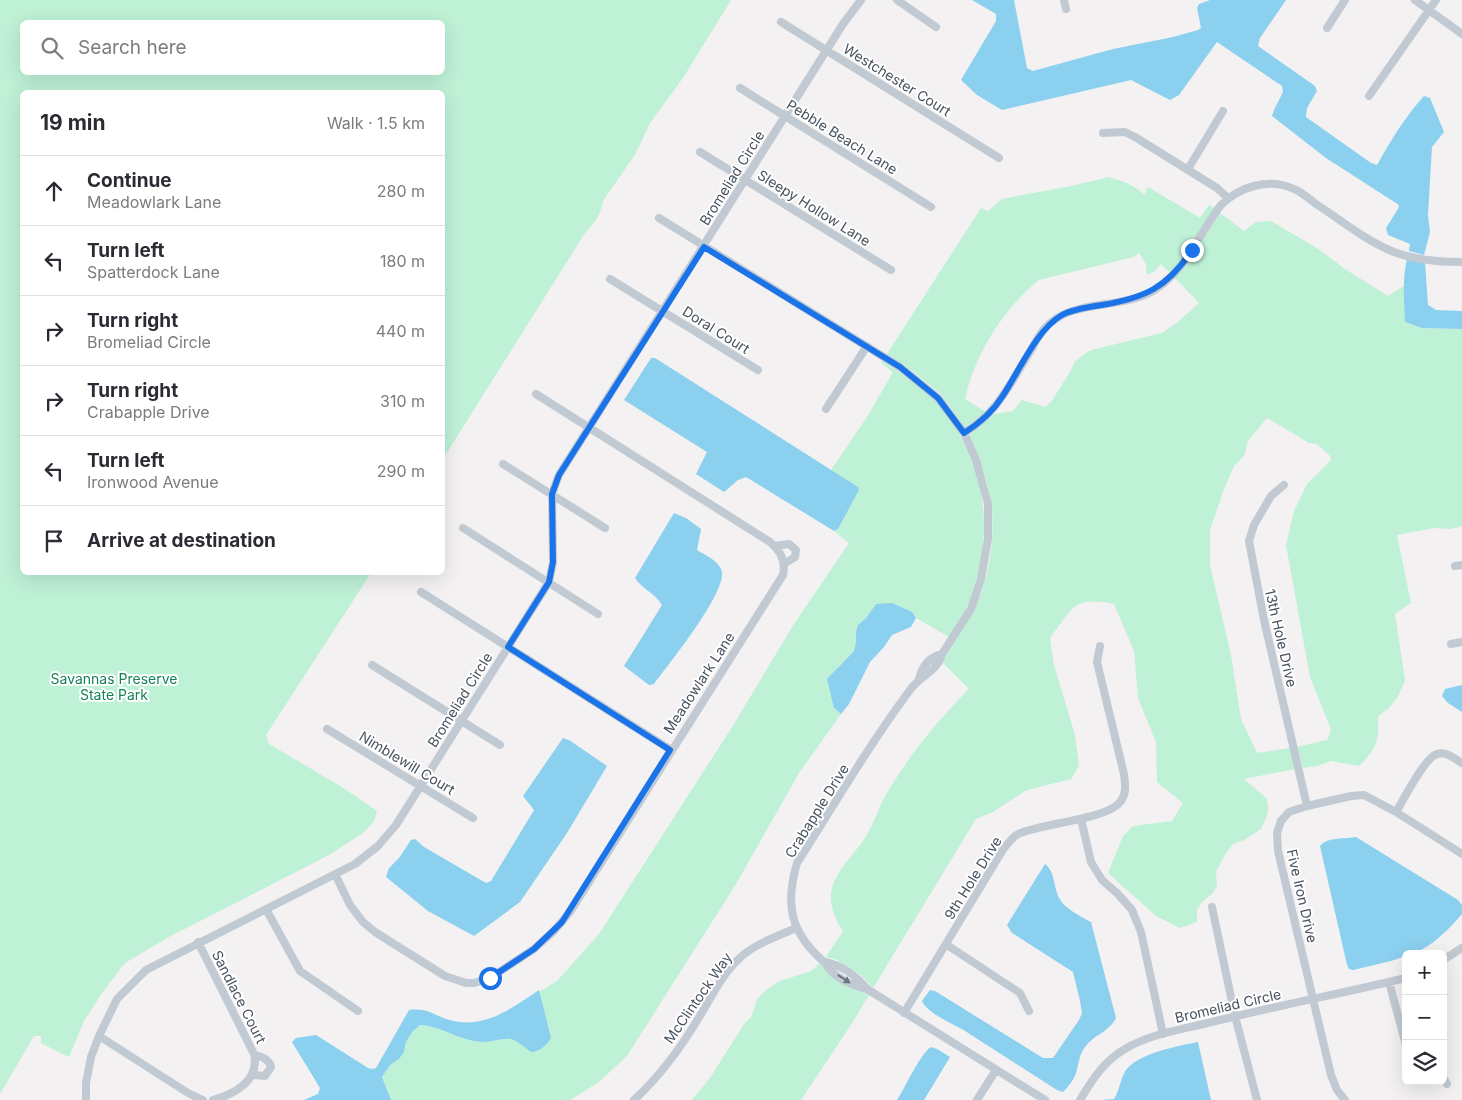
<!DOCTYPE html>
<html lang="en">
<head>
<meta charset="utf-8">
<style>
  body { margin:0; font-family:Inter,sans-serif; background:#f2f2f3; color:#2b2b33 }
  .controls { position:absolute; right:15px; bottom:15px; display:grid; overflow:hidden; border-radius:8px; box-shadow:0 5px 20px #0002 }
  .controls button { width:45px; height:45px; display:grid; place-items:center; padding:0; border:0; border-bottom:1px solid #e1e1e2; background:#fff; color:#2b2b33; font:25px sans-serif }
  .stop { position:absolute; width:15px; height:15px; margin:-11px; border:4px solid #1a73e8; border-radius:50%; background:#fff }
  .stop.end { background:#1a73e8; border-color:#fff; box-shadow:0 1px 5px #0008 }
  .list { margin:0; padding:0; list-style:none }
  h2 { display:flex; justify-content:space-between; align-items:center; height:65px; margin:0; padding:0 20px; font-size:21px }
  h2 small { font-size:16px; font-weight:400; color:#7c7c81 }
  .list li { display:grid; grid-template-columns:32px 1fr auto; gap:15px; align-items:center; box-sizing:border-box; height:70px; padding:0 20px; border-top:1px solid #e1e1e2 }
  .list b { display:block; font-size:19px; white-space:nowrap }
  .list p { margin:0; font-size:16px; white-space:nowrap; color:#7c7c81 }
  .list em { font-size:16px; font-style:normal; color:#7c7c81 }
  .icon { flex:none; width:28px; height:28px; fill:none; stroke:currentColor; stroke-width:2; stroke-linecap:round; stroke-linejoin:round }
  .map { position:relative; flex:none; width:1462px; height:1100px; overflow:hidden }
  .search { position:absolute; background:#fff; box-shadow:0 5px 20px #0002; left:20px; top:20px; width:425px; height:55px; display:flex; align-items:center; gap:12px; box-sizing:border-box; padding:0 18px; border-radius:8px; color:#7c7c81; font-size:19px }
  .panel { position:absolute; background:#fff; box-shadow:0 5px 20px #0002; left:20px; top:90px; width:425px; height:485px; border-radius:8px }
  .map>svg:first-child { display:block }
  .green { fill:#bff1d7; fill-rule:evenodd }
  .water { fill:#8bd0ee }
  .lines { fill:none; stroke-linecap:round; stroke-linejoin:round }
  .minor { stroke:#c1c9d2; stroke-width:8 }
  .oneway { fill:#6c7682 }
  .route { stroke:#1a73e8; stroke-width:6 }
  .labels { text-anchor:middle; stroke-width:4; stroke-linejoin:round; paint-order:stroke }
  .street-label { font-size:14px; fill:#48525f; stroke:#fff }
  .park-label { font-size:14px; fill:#158357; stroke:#fff }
</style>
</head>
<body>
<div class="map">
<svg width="1462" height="1100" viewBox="0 0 1462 1100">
  <rect width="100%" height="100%" fill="#f3f1f1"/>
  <path class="green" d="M0 0H731L683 78 650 123 636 153 603 201C601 215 594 223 585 233L443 459 442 92H22V572L371 573 266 735 269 744 342 787 377 811 374 821 363 833 329 855 167 938 125 963 102 993 84 1021 69 1057 41 1043V1036H34L0 1094ZM442 22V72H22V22Z
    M1109 177C1121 181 1136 185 1144 195L1148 187 1200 218 1209 205 1214 208 1181 261 1170 273 1161 264 1155 271 1147 275 1146 264 1139 253 1133 257 1039 280C1003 309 975 354 965 399L986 412 965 428 941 394 903 364 887 354 981 208 988 211 1002 199 1071 186Z
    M1220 213 1244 231 1256 222 1271 221 1320 250 1345 269 1388 296 1404 286 1405 322 1422 328 1462 329V526L1450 529 1434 528 1397 535 1411 603 1395 614 1405 681 1397 698 1388 709 1378 716C1379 740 1377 749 1359 766L1331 761 1317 766 1303 768 1297 747 1327 740 1331 730 1310 677 1286 545 1294 511 1307 484 1331 460 1330 456 1317 444 1309 443 1267 418 1248 441 1245 454 1236 465 1235 464 1224 489 1210 530V565L1231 655 1241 719 1257 753 1290 748 1295 769 1244 779 1266 798 1268 805V813L1261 829 1244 840 1233 844 1226 853 1216 872 1217 885 1213 893 1203 901 1197 910V922L1180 928 1156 916 1108 873 1123 836 1133 826 1172 821 1183 803 1157 782 1156 742 1138 698 1134 651 1114 604C1072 596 1073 608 1050 638L1054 665 1075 735 1079 766 1071 779 1027 790 991 813 976 819 873 988 862 976 837 960 826 957 843 931C836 922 830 907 831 895 833 871 857 853 868 833 874 822 878 810 884 798 907 758 936 722 969 689L943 663C950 646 964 629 973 611 989 580 996 538 991 503 988 480 978 456 969 435L980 427 994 414 1013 411 1022 400 1045 407 1051 402 1070 372 1075 361 1091 350 1162 333 1179 321 1199 303 1175 278 1186 265Z
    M882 361C897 370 926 389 937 402 987 462 997 533 968 605 964 615 957 625 951 635L949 637 916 618 912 612 876 604 866 618 858 625 856 632V642L854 651 838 667 834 708 841 714 799 773 736 884 627 1056 599 1082 570 1100H391L382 1077 390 1065 399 1059 404 1052 406 1042 412 1032 420 1025C442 1026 461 1042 484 1042 493 1042 502 1038 511 1039 518 1041 525 1048 531 1052L545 1019 539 992 557 981 599 934 734 724 794 624 849 543 834 531 838 529 859 490 831 470 867 417 893 372 881 363Z
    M820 963 828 974 848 987 869 995C848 1031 824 1065 801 1100H692L710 1078 744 1024 751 1017 758 998 769 988 780 981 811 971Z"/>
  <path class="water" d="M972 0H1014L1027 68 1033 71 1113 49 1173 37 1198 30 1201 28 1197 8 1199 4 1210 0H1286L1260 38 1258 46 1315 86 1317 91 1307 108 1306 117 1371 163 1377 165C1392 139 1404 118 1424 96L1430 98 1444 132 1432 147 1428 215 1430 232 1424 255 1409 251 1410 244 1388 235 1386 228 1398 209 1399 205 1326 158 1272 116 1274 110 1283 92 1282 86 1217 42 1179 95 1170 100 1131 80 1002 110 977 95 961 80 996 21V14Z
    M1407 259 1425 263 1428 305 1436 310 1462 311V329L1422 328 1405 322C1404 301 1402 280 1407 259Z
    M651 358H655L858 487 859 490 838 529 834 531 746 477 738 480 724 492 696 474 707 452 624 400Z
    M674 513 686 518 701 529 697 550C705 555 717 560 721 569 731 588 667 666 654 684L649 685 624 666 662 605C655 593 642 589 635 578Z
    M892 603 912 612 916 618 911 627 892 635 884 647 870 662 849 704 841 714 834 708 827 679 854 651 856 642V632L858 625 866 618 876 604Z
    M1462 685V712L1448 703 1442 696 1445 689Z
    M563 738 569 740 607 766 567 833 520 902 474 936 428 911 386 877 389 868 399 858 411 840 415 839 424 847 486 883 491 881 534 810 523 796Z
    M1356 837 1458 900 1462 905V914C1450 928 1426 954 1406 954V956L1391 961 1353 970 1349 969 1347 965 1320 846C1327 837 1345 839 1356 837Z
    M1045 864C1056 872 1053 890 1061 901 1065 908 1083 918 1091 922L1116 1018C1109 1032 1095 1034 1085 1047 1078 1056 1079 1066 1075 1076 1072 1082 1067 1088 1063 1092L1057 1090 962 1029C952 1024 926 1012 922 1001L930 990 935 991 1043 1058H1053L1079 1020 1082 1013 1080 1001 1073 972 1012 933 1007 925Z
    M539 990 551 1038C547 1045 539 1052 531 1052 525 1048 518 1041 511 1039 502 1038 493 1042 484 1042 461 1042 442 1026 420 1025L412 1032 406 1042 404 1052 399 1059 390 1065 382 1077 391 1100H304L318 1094 320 1088 292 1042 296 1038 316 1035 368 1068 373 1069 376 1068 409 1010C427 1008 430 1013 446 1019 482 1031 511 1009 539 990Z
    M1198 1042 1211 1100H1102L1114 1099C1120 1090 1120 1079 1126 1070 1139 1053 1178 1046 1198 1042Z
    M931 1047 937 1049 950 1057 924 1100H897C905 1088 920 1054 931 1047Z"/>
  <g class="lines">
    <path class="minor" d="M897 0 936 27
      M1064 0 1066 9
      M1415 0 1462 34
      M781 22 999 158
      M1327 28 1345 0
      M740 88 931 207
      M1369 96 1436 0
      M1103 133 1125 132 1135 137 1217 188 1228 198
      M700 152 891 270
      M1188 169 1223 111
      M659 218 900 367 938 398 964 433 976 460 988 504V539L981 579 971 609 942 654C938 671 920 676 910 690 869 745 834 805 797 863 785 904 790 932 823 961 826 963 827 967 830 970 838 979 856 987 867 989
      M610 279 758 370
      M826 409 867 346
      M964 433C997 413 1010 384 1030 352 1034 345 1038 336 1044 329 1071 298 1120 310 1153 291 1186 271 1198 235 1221 205 1239 187 1269 177 1294 189 1302 192 1309 199 1316 204 1341 220 1366 241 1394 252 1415 260 1440 262 1462 262
      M503 464 605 528
      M1284 485 1271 496 1254 525 1249 541 1264 620 1307 806
      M463 528 598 614
      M774 546 789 544 796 550 795 557 784 564
      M1455 566 1462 565
      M421 592 671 750
      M1451 644 1462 642
      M372 665 500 745
      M919 679C922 667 929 657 942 654
      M327 729 473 818
      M1396 812C1404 799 1425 757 1437 754 1446 751 1455 759 1462 763
      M1081 819 1091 862 1102 880 1118 894 1132 910 1141 932 1163 1034
      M335 874 350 905 363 922 375 932 445 976 466 983H474L490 978 534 949 554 931 570 912 783 575C786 561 781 551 770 542L536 394
      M1212 907 1235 1016 1257 1100
      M266 909 300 971 358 1011
      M198 942 254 1054C260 1080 235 1094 213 1100
      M947 945 1020 993 1029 1011
      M1443 960 1462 948
      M825 962C841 965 857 976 867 989L1045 1100
      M1389 982 1406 1045
      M904 1013 1004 848C1008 844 1012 837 1018 834 1041 823 1108 820 1121 801 1127 792 1125 784 1124 774L1097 662 1100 646
      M99 1036 188 1093 203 1100
      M253 1075 265 1076 271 1067C269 1059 262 1057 255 1055
      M1443 1077 1447 1084
      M86 1100V1083L91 1057 99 1036 117 999 146 970 355 864 378 846 396 825 549 582 553 562 552 494 559 475 843 24 861 0
      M634 1100C659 1077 680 1049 698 1019 711 998 723 972 742 956 757 943 778 936 796 928
      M977 1100 996 1070
      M1080 1100C1092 1080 1104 1061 1125 1049 1148 1035 1178 1030 1204 1024 1271 1007 1339 994 1406 978
      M1345 1100 1337 1090 1331 1075 1278 851 1277 833 1281 821 1289 812 1307 806 1351 796 1364 795 1396 812 1462 854"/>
  </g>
  <defs><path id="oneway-solid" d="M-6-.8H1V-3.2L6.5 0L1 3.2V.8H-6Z" transform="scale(1.25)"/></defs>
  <use class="oneway" href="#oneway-solid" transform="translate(844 979) rotate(33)"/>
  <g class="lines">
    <path class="route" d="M490 978 534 949 562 922 670 750 508 647 549 582 553 562 552 494 559 475 704 247 900 367 938 398 964 433C980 423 992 413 1002 397 1018 373 1037 329 1062 315 1073 309 1089 307 1102 305 1145 298 1168 287 1192 250"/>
  </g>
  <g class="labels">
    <g class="street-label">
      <text transform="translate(897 80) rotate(32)" y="5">Westchester Court</text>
      <text transform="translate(842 137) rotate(32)" y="5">Pebble Beach Lane</text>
      <text transform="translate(732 178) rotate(-58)" y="5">Bromeliad Circle</text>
      <text transform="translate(814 208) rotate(32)" y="5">Sleepy Hollow Lane</text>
      <text transform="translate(716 330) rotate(32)" y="5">Doral Court</text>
      <text transform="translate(1281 638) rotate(77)" y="5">13th Hole Drive</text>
      <text transform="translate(699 683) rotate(-57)" y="5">Meadowlark Lane</text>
      <text transform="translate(460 700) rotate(-58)" y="5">Bromeliad Circle</text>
      <text transform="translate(407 763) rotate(31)" y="5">Nimblewill Court</text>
      <text transform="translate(817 811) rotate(-58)" y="5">Crabapple Drive</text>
      <text transform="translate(973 878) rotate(-58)" y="5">9th Hole Drive</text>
      <text transform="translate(1302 896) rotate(77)" y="5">Five Iron Drive</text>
      <text transform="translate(239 997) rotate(63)" y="5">Sandlace Court</text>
      <text transform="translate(698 998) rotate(-55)" y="5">McClintock Way</text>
      <text transform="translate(1228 1006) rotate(-13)" y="5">Bromeliad Circle</text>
    </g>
    <g class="park-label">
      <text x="114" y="684">Savannas Preserve<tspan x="114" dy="16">State Park</tspan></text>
    </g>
  </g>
</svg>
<div class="controls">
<button>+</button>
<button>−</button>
<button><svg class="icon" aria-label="layers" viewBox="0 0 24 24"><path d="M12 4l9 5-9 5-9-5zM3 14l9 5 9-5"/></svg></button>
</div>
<div class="stop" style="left:490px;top:978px"></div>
<div class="stop end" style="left:1192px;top:250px"></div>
<div class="search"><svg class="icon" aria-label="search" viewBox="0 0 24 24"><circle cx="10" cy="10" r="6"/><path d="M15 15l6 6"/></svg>Search here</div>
<section class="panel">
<h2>19 min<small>Walk · 1.5 km</small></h2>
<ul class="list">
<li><svg class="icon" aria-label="ahead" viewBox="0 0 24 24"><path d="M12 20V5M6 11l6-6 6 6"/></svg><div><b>Continue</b><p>Meadowlark Lane</p></div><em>280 m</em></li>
<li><svg class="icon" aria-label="left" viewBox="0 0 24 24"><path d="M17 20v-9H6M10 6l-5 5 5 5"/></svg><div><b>Turn left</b><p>Spatterdock Lane</p></div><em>180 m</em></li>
<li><svg class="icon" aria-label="right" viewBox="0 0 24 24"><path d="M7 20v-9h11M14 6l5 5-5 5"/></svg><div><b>Turn right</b><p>Bromeliad Circle</p></div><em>440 m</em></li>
<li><svg class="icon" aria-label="right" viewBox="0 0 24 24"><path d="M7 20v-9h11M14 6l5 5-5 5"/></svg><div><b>Turn right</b><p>Crabapple Drive</p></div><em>310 m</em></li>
<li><svg class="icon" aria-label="left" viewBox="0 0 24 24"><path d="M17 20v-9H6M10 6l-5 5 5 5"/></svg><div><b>Turn left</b><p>Ironwood Avenue</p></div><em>290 m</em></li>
<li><svg class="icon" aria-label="arrive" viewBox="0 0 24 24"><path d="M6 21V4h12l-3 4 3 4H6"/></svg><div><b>Arrive at destination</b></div></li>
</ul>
</section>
</div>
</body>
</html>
